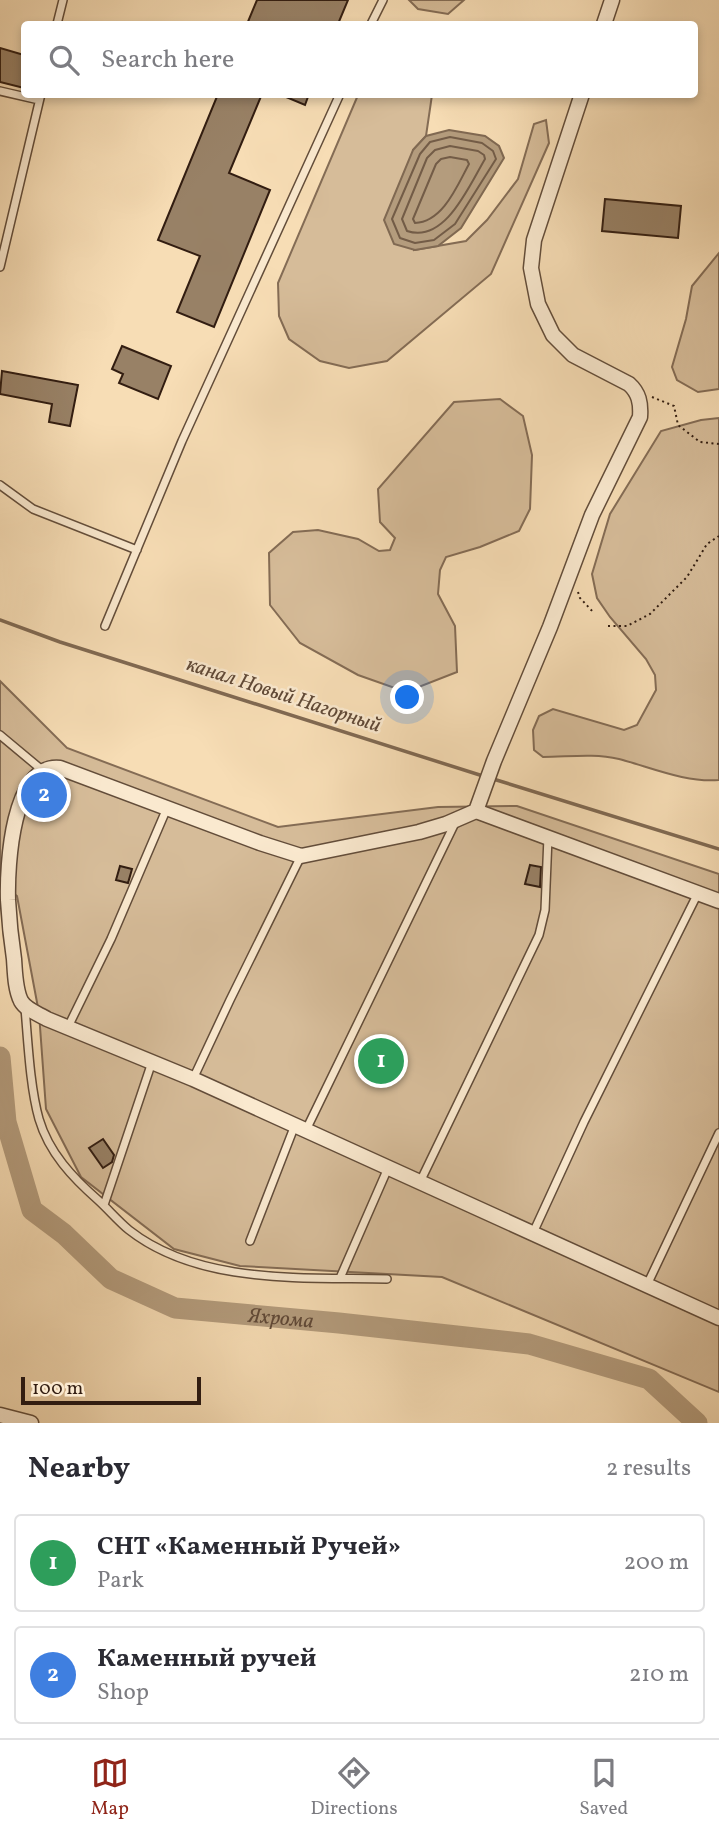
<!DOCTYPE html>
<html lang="en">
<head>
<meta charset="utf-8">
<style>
  body { margin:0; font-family:Vollkorn,serif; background:#f7f7f7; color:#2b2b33 }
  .scale { position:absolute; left:21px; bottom:18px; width:180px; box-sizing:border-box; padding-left:7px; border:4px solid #321d11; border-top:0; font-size:19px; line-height:24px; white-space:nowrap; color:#321d11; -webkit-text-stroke:5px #fae9cf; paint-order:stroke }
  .you { position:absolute; left:408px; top:698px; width:24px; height:24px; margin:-18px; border:5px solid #fff; border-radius:50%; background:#1a73e8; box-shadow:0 0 0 10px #1a73e833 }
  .badge { display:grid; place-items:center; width:46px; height:46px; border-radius:50%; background:#8f2418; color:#fff; font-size:23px; font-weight:700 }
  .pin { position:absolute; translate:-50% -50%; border:4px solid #fff; box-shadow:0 2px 7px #0006 }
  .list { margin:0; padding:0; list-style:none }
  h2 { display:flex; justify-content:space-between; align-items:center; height:91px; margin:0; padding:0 28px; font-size:30px }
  h2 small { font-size:23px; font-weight:400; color:#7c7c81 }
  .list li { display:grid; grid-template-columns:46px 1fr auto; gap:21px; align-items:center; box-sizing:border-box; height:98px; margin:0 14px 14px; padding:0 14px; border:2px solid #e1e1e2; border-radius:7px }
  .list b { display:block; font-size:26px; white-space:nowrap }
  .list p { margin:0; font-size:23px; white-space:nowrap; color:#7c7c81 }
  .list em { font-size:23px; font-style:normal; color:#7c7c81 }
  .icon { flex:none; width:38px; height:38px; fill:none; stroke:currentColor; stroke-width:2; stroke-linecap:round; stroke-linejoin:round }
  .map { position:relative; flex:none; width:719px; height:1423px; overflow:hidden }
  .search { position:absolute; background:#fff; box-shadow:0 4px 10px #0003; left:21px; right:21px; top:21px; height:77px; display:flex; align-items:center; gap:18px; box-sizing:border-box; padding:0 24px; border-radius:7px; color:#7c7c81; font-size:26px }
  .sheet { height:315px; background:#fff }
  nav { display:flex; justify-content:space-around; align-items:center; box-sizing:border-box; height:98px; border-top:2px solid #e1e1e2; background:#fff; font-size:19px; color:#7c7c81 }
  nav a { display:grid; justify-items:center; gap:4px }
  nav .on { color:#8f2418 }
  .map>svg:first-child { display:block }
  .green { fill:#d6bc99; stroke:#846c55; stroke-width:2 }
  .water { fill:#b49c7d; stroke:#806952; stroke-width:2 }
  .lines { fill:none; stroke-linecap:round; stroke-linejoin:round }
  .shore { stroke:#735c47; stroke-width:2 }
  .stream { stroke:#806952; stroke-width:3.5 }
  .river { stroke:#b49c7d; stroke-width:21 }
  .building { fill:#988166; stroke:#321d11; stroke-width:2 }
  .lane-casing { stroke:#634d3a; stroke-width:10 }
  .street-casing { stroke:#634d3a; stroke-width:17 }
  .path { stroke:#321d11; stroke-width:2; stroke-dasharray:2 3.5; stroke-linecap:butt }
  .lane { stroke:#fae9cf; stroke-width:7 }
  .street { stroke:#fae9cf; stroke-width:14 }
  .labels { text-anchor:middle; stroke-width:5; stroke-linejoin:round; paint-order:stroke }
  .water-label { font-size:21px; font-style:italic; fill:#604937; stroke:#fae9cf }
</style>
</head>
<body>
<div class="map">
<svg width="719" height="1423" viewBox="0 0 719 1423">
  <rect width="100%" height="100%" fill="#f7ddb5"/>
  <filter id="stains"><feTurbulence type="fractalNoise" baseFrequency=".00286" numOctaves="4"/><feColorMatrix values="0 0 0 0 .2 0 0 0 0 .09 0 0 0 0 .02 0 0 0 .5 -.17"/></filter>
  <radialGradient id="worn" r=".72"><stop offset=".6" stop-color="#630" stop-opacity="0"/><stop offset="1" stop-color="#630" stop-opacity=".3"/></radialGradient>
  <path class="green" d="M409 0H464L448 14 418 9Z
    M358 95H432L426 136 413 150 414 250 466 241 487 220 518 179 534 124 546 120 549 143 491 274 387 361 349 368 320 361 289 339 279 316 278 283Z
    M719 253V389L698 392 677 380 672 367 686 319 692 286Z
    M500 399 523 416 532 455 530 509 519 531 480 547 446 557 440 570 438 594 455 626 457 672 406 692 358 675 300 643 270 605 269 553 293 532 318 530 358 539 379 551 390 550 395 538 380 522 378 489 454 402Z
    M719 418V780C686 783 650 767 619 759 593 753 568 757 543 757L534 750 533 730 539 716 553 709 624 730 637 725 656 690 655 675 646 659 610 617 597 598 592 574 610 514 661 431 701 420Z
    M0 681 67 748 278 827 438 807 517 806 719 874V1392L442 1277 240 1266 174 1249 81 1177 46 1109 39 1013 17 896 0 883Z"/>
  <path class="water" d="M449 130 485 136 499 146 504 158 461 228 438 246 415 250 394 244 384 220 413 150 426 136Z"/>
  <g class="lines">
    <path class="shore" d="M450 137 482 143 493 151 496 159 455 224 434 240 415 243 400 238 392 219 420 154 430 142Z
      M450 146 478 151 484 155 485 159C469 186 445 244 407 231L402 219 427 158 435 150Z
      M450 157 467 160 469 164C457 186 443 222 415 223L413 219 436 164 441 159Z"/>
    <path class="stream" d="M0 620 60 642 483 776
      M490 778 719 849"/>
    <path class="river" id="s1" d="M0 1057 6 1122 32 1210 64 1234 111 1279 175 1308 339 1323 529 1344 649 1379 697 1423"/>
  </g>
  <path class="building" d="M257 0H348L338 24H247Z
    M0 48 24 55V88L0 82Z
    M218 94H262L229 173 270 190 214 327 177 312 200 256 158 240Z
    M279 94H309L305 105Z
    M605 199 681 206 678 238 602 231Z
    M122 346 171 366 158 399 119 383 123 374 112 369Z
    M2 371 78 385 70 426 49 422 52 404 0 394Z
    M530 865 541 867 540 887 525 884Z
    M120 866 132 869 128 883 116 880Z
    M103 1139 114 1155 112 1162 103 1168 89 1148Z"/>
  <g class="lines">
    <g class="lane-casing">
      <path id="lane" d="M57 24 63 0
        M371 24 383 0
        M0 91 39 100
        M0 267 41 94
        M0 485 33 509 137 550
        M105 626 182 441 340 94
        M0 735 42 770
        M25 1008C28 1042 30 1087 39 1119 49 1153 73 1178 98 1200 109 1210 118 1221 129 1230 199 1285 303 1277 387 1279
        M68 1027 111 939 167 808
        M193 1079 230 1000 301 856
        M306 1130 455 823
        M420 1182 539 935 545 910 548 837
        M104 1205 152 1062
        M533 1233 584 1122 698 893
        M250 1241 295 1125
        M340 1278 388 1168
        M647 1285 719 1133"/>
    </g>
    <g class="street-casing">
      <path id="street" d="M604 24 612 0
        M582 94 534 240 531 268 538 304 553 335 573 355 629 384C639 393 641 403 640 417L592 515 550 627 494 761 476 811 446 824 419 832 301 856 260 843 60 768C12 763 7 866 8 900 9 919 11 939 14 959 15 972 15 989 21 1001 26 1010 39 1014 47 1019L193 1079 719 1318
        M476 811 719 901
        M0 1415 31 1423"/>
    </g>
    <path class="path" d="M652 397 674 406 678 425 700 442 719 444
      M578 592 580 598 594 613
      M608 626H627L650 614 687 577 707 544 719 536"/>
    <use href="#lane" class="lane"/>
    <use href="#street" class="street"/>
  </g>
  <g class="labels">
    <g class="water-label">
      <text transform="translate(284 694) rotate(18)" y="7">канал Новый Нагорный</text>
      <text dy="7" stroke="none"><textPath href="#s1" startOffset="439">Яхрома</textPath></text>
    </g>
  </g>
  <rect width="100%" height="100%" filter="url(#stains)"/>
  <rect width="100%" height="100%" fill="url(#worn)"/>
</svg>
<div class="scale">100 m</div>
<div class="you"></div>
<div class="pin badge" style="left:381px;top:1061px;background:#2e9e5b">1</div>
<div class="pin badge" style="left:44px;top:795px;background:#3f7fe0">2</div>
<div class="search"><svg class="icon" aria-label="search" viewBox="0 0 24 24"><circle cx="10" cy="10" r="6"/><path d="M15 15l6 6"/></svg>Search here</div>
</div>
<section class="sheet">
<h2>Nearby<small>2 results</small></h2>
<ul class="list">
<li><span class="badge" style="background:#2e9e5b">1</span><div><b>СНТ «Каменный Ручей»</b><p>Park</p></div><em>200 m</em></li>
<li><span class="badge" style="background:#3f7fe0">2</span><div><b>Каменный ручей</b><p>Shop</p></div><em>210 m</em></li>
</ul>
</section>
<nav>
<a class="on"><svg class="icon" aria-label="map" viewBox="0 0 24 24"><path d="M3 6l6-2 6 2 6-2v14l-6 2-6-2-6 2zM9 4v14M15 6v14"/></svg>Map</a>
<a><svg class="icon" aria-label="directions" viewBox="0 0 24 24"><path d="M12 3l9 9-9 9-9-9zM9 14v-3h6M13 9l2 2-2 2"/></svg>Directions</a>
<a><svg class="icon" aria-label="saved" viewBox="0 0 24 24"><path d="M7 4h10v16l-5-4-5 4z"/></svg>Saved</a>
</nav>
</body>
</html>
